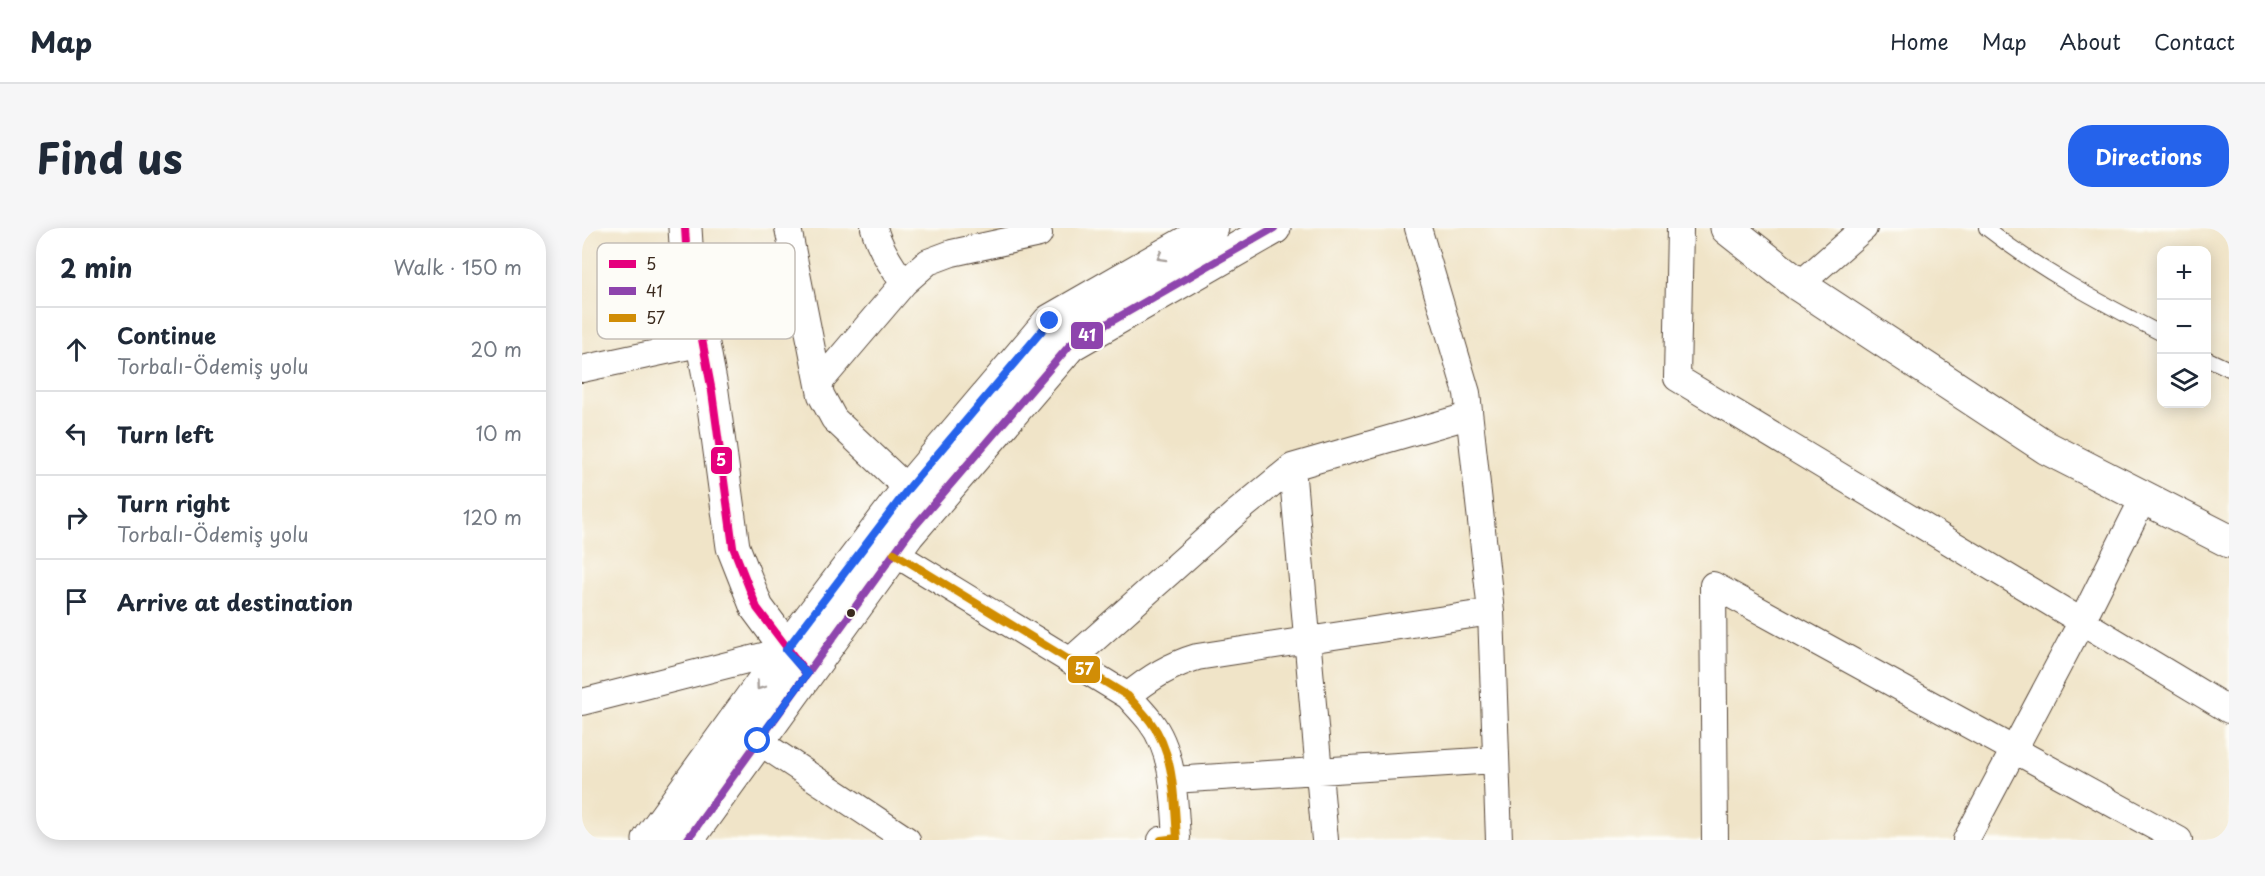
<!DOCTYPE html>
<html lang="en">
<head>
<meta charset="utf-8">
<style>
  body { margin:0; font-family:"Playpen Sans",sans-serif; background:#f6f6f7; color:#1f2937 }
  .controls { position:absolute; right:18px; top:18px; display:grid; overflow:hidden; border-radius:12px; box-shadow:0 3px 15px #0003 }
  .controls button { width:54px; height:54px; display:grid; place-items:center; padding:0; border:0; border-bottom:2px solid #e0e1e3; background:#fff; color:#1f2937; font:30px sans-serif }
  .stop { position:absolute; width:18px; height:18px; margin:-14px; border:4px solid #2563eb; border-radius:50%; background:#fff }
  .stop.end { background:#2563eb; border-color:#fff; box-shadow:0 2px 6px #0008 }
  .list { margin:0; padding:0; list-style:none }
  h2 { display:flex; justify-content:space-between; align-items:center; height:78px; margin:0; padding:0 24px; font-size:26px }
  h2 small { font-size:20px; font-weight:400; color:#747a83 }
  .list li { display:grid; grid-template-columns:39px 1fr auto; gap:18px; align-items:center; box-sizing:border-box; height:84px; padding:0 24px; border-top:2px solid #e0e1e3 }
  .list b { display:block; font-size:22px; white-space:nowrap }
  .list p { margin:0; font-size:20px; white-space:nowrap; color:#747a83 }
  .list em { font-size:20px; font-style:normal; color:#747a83 }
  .icon { flex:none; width:33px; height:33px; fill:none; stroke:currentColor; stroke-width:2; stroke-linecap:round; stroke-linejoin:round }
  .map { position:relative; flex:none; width:1647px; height:612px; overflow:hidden; border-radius:24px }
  header { display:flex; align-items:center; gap:36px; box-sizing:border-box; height:84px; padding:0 30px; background:#fff; border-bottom:2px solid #e0e1e3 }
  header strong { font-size:28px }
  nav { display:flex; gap:33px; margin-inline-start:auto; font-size:21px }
  .intro { display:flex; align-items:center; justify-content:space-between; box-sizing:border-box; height:144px; padding:0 36px }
  h1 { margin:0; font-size:42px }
  .button { padding:15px 27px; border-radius:24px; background:#2563eb; color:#fff; font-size:21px; font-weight:700 }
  main { display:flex; gap:36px; padding:0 36px }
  aside { flex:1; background:#fff; border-radius:24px; box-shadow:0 3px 15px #0003 }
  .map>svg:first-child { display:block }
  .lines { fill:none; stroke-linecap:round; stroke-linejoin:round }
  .service-casing { stroke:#564638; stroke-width:16 }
  .minor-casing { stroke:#564638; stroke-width:28 }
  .tertiary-casing { stroke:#564638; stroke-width:35 }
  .secondary-casing { stroke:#564638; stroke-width:35 }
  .service { stroke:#fff; stroke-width:14 }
  .minor { stroke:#fff; stroke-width:26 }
  .tertiary { stroke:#fff; stroke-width:33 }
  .secondary { stroke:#fff; stroke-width:33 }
  .bus-1-casing { stroke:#fdfcf7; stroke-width:12 }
  .bus-2-casing { stroke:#fdfcf7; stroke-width:12 }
  .bus-3-casing { stroke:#fdfcf7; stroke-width:12 }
  .bus-1 { stroke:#e5007d; stroke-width:8 }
  .bus-2 { stroke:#8e44ad; stroke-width:8 }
  .bus-3 { stroke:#d18d06; stroke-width:8 }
  .oneway { stroke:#a79f9a }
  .route { stroke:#2563eb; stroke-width:8 }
  .bus-dot { fill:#3b2a1e; stroke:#fdfcf7; stroke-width:2 }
  .key { fill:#fdfcf7; stroke:#c3bdb6; stroke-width:1.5 }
  .key-label { font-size:16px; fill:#3b2a1e }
  .line-badge { stroke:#fdfcf7; stroke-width:2 }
  .badge-label { font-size:16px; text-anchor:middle; font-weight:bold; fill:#fff }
</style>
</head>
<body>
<header>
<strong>Map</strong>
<nav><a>Home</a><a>Map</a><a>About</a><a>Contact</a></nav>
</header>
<div class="intro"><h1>Find us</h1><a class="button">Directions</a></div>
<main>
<aside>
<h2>2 min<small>Walk · 150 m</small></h2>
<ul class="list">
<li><svg class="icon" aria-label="ahead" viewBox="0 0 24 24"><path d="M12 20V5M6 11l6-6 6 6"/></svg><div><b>Continue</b><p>Torbalı-Ödemiş yolu</p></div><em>20 m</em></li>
<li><svg class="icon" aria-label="left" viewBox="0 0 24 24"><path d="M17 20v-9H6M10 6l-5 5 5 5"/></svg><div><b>Turn left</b></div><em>10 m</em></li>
<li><svg class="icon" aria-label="right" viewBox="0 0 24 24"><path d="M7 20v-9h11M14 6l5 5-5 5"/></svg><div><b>Turn right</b><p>Torbalı-Ödemiş yolu</p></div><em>120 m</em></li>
<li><svg class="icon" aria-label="arrive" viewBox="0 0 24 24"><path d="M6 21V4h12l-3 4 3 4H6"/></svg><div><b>Arrive at destination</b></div></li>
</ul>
</aside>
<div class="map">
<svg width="1647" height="612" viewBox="0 0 1647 612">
  <rect width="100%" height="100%" fill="#fdfcf7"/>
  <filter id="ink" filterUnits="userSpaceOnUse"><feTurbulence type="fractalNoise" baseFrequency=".0167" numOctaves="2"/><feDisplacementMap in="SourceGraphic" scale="12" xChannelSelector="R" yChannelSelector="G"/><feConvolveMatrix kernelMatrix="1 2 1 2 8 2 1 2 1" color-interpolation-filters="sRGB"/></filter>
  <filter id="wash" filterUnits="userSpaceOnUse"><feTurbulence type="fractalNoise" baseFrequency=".008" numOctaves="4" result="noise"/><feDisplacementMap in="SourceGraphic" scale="24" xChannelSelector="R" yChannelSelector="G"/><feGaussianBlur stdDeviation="1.35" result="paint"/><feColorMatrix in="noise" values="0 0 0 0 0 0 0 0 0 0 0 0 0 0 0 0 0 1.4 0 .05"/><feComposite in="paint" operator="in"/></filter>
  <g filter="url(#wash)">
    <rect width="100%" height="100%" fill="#f0e4c8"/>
  </g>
  <g filter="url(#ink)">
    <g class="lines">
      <g class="service-casing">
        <path id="service" d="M1404 0C1459 43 1518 74 1580 106
          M1624 130 1647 141"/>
      </g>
      <g class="minor-casing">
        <path id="minor" d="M206 0 239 167 252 191 326 261
          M292 0C298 21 309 38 322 55
          M836 0 885 165 909 384 917 612
          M1098 0 1095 150 1647 482
          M1217 57 1282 0
          M0 141 121 115
          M237 155 322 55 346 34 370 25 457 6
          M312 325 546 468C553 476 561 484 568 493 593 525 592 572 595 610L579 612
          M488 433 655 284 710 239
          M546 468C567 450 588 437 615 429L909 384
          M0 474 204 422
          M176 513 325 612
          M590 552 914 532
          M743 612 710 239 886 188
          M1133 612 1131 357 1597 612
          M1384 612 1500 393 1562 269"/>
      </g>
      <g class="tertiary-casing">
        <path id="tertiary" d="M103 0 105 32 130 164 151 319 175 380 221 442
          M1145 0 1217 57 1465 220 1647 313"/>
      </g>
      <g class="secondary-casing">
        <path id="secondary" d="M67 612 204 422 326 261 468 93 630 0
          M105 612 326 306 488 117 692 0"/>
      </g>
      <use href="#service" class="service"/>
      <use href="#minor" class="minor"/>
      <use href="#tertiary" class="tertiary"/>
      <use href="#secondary" class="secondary"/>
      <g class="bus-1-casing">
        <path id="bus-1" d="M103 0 105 32 130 164 151 319 175 380 225 446"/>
      </g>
      <g class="bus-2-casing">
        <path id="bus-2" d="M105 612 326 306 488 117 692 0"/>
      </g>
      <g class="bus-3-casing">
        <path id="bus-3" d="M312 325 546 468C553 476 561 484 568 493 593 525 592 572 595 610L579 612"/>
      </g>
      <use href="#bus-1" class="bus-1"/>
      <use href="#bus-2" class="bus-2"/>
      <use href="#bus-3" class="bus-3"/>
    </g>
    <defs><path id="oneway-chevron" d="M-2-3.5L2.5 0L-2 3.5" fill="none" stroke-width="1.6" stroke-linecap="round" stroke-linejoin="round" transform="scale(1.5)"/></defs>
    <g class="oneway">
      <use href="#oneway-chevron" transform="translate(579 29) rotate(150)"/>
      <use href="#oneway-chevron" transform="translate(178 458) rotate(126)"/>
    </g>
  </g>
  <g class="lines" filter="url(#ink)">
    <path class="route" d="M176 513 225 446 204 422 326 261 468 93"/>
  </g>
  <circle class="bus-dot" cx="269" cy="385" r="5"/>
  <rect x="15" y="15" width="198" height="96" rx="9" class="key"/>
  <rect x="27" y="32" width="27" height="8" fill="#e5007d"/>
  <rect x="27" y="59" width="27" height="8" fill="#8e44ad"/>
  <rect x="27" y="86" width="27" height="8" fill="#d18d06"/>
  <g class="key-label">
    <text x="64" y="42">5</text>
    <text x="64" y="69">41</text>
    <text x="64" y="96">57</text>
  </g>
  <g class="line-badge">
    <rect x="488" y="93" width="34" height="29" rx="6" fill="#8e44ad"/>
    <rect x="128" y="218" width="23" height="29" rx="6" fill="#e5007d"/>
    <rect x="485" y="427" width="34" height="29" rx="6" fill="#d18d06"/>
  </g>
  <g class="badge-label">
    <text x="505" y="113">41</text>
    <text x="139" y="238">5</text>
    <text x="502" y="447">57</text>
  </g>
</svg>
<div class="controls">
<button>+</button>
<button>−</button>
<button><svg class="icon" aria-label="layers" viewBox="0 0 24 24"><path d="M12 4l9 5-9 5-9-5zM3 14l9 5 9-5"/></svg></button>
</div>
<div class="stop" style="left:176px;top:513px"></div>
<div class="stop end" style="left:468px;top:93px"></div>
</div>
</main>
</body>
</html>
